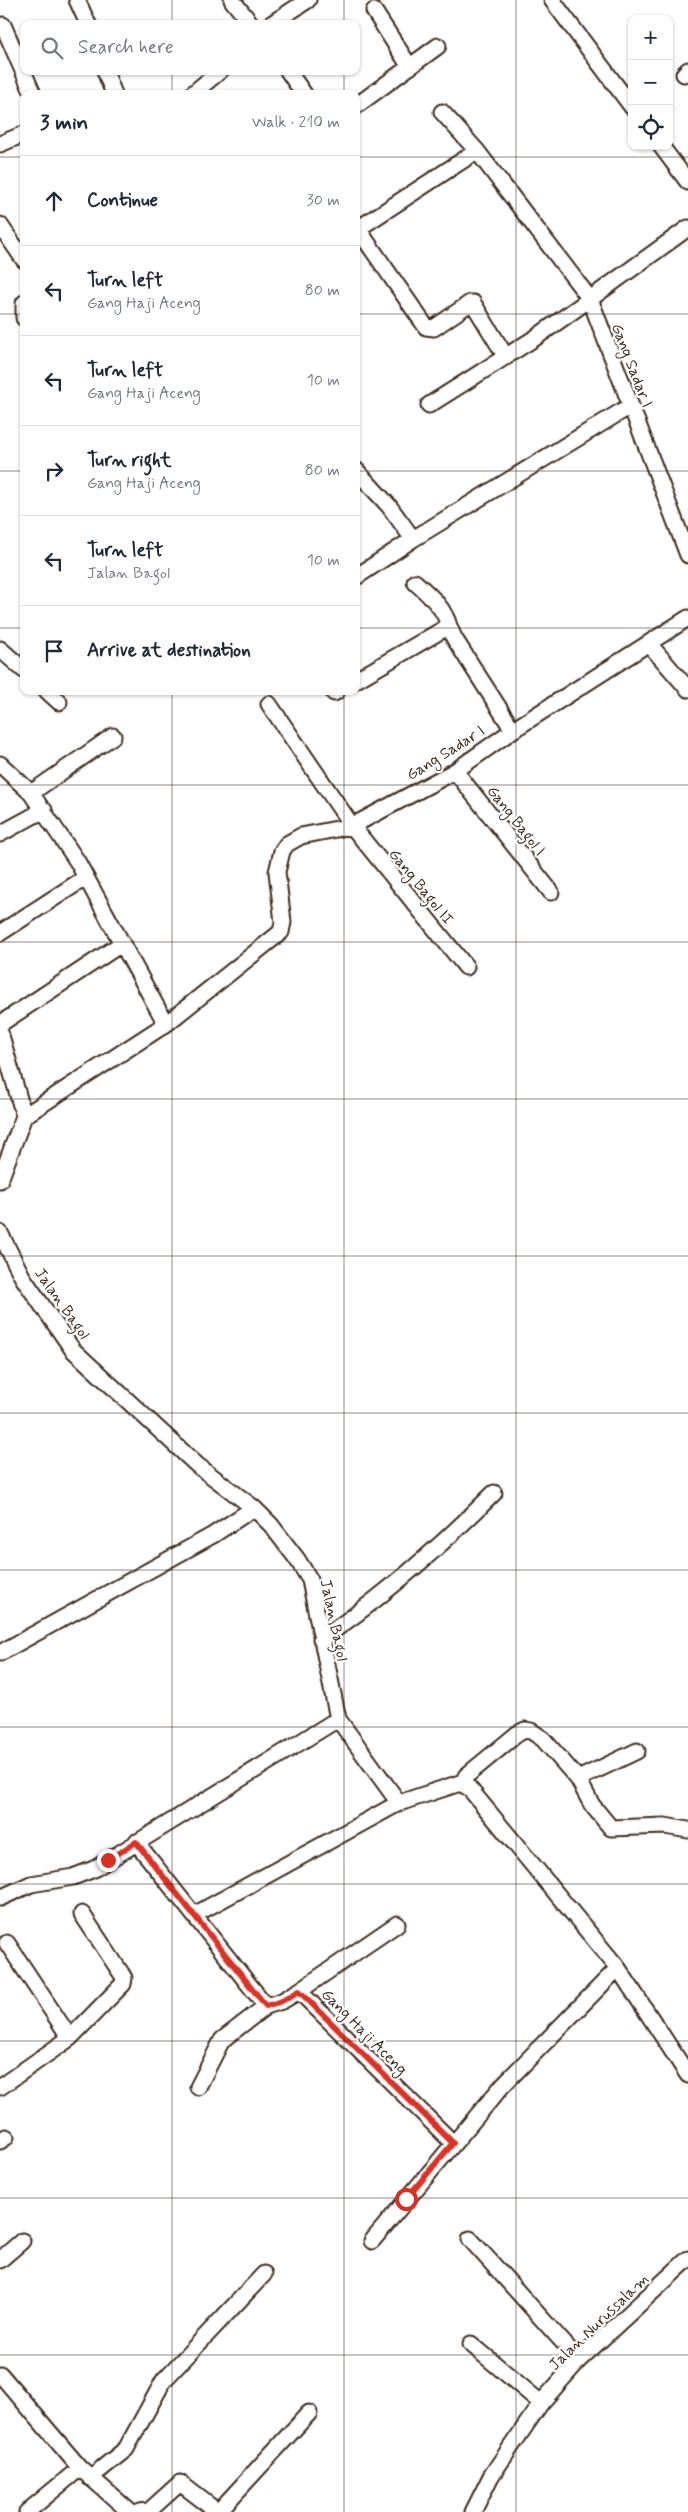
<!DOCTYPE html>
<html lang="en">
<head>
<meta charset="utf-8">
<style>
  body { margin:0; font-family:Mynerve,sans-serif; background:#f2f2f3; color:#1f2937 }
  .controls { position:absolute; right:15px; top:15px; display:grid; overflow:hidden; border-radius:10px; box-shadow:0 1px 4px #0004 }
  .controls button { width:45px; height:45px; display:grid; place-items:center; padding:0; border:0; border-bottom:1px solid #e0e1e3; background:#fff; color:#1f2937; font:25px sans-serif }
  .stop { position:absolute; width:15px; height:15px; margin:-11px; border:4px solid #d93025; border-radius:50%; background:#fff }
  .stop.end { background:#d93025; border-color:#fff; box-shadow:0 1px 5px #0008 }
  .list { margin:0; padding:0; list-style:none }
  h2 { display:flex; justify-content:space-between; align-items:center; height:65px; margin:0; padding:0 20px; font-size:21px }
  h2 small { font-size:16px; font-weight:400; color:#747a83 }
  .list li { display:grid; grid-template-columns:32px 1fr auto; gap:15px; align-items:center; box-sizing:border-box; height:90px; padding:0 20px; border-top:1px solid #e0e1e3 }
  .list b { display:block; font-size:19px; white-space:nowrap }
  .list p { margin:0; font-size:16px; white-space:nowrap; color:#747a83 }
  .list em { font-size:16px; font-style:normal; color:#747a83 }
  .icon { flex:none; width:28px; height:28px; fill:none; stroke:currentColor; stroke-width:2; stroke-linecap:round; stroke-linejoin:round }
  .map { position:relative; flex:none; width:688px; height:2512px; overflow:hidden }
  .search { position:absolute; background:#fff; box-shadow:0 1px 4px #0004; left:20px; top:20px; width:340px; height:55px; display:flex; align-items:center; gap:12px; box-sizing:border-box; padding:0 18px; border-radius:10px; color:#747a83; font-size:19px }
  .panel { position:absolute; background:#fff; box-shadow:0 1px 4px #0004; left:20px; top:90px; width:340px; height:605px; border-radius:10px }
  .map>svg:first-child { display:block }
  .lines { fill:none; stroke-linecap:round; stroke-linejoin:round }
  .minor-casing { stroke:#3b2a1e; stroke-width:19 }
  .minor { stroke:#fff; stroke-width:15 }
  .route { stroke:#d93025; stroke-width:6 }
  .grid { fill:none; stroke:#3b2a1e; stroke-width:1; stroke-opacity:0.55 }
  .labels { text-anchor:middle; stroke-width:4.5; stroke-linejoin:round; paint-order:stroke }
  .street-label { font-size:16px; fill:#3b2a1e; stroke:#fff }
</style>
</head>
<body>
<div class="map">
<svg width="688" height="2512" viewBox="0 0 688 2512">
  <rect width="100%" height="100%" fill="#fff"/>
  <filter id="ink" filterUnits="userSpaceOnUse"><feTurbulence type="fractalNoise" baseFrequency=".02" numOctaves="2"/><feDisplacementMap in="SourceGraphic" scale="10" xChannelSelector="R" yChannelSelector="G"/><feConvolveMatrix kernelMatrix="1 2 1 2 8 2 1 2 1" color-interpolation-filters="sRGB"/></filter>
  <g filter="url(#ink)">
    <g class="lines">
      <g class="minor-casing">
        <path id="minor" d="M77 0 88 24
          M232 0 251 24
          M552 0 632 107
          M374 11 410 67
          M271 24 308 0
          M3 25 33 94
          M105 71 114 94
          M288 71 304 94
          M684 74 688 70
          M192 94 220 71
          M356 106 438 46
          M0 144 24 134
          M661 146 688 182
          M0 225 24 260
          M688 228 590 299 688 555
          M358 229 426 327 434 328 470 303H473L506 357
          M356 230 477 151
          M24 303V318
          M429 405 535 338 590 299 477 151 442 112
          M356 470 389 506 413 539 630 406
          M356 577 413 539
          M415 582C429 595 444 607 449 626
          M649 644 688 689
          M0 649 24 670
          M356 680 449 626 454 638 513 730
          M47 691 59 702
          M334 693 337 691
          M269 704 352 826 466 967
          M0 764 31 793 77 861 166 1024
          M455 771 551 892
          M31 793 113 736
          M0 834 44 810
          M0 933 85 878
          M0 1024 121 944
          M0 1032 24 1116
          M24 1116 166 1024 281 932 283 922 277 872 282 851 287 844 301 836 352 826 455 771 513 730 688 618
          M0 1180 24 1116
          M0 1233 23 1278 73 1350 197 1465 254 1508 271 1525 297 1559 310 1580 338 1719 399 1803 460 1783 469 1788 618 1968 688 2075
          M321 1639C384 1597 441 1546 494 1493
          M0 1653 213 1535 254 1508
          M578 1779 637 1751
          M463 1784 466 1776 517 1734 525 1730 531 1731 543 1739 578 1779 592 1805 611 1828 665 1826 688 1830
          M136 1842 266 2006 282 2001 299 1991 453 2143
          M0 1898 31 1884 73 1877 94 1869 338 1719
          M194 1915 399 1803
          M7 1943 70 2038
          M299 1991 397 1924
          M0 2087 70 2038 123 1984 124 1978 121 1973 82 1914
          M198 2087 222 2040 266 2006
          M0 2141 6 2137
          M470 2239 579 2360
          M372 2241 503 2085 618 1968
          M0 2260 22 2241
          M471 2344 541 2403
          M0 2374 80 2468 130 2512
          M90 2478 126 2449 164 2380 264 2274
          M27 2512 80 2468
          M140 2512 150 2510 180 2483 218 2512
          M218 2512 309 2413
          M473 2512 491 2476 541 2403 579 2360 688 2259"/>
      </g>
      <use href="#minor" class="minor"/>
    </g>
  </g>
  <g class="lines" filter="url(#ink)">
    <path class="route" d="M108 1860 136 1842 266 2006 282 2001 299 1991 453 2143 406 2199"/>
  </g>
  <path class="grid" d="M172 0V24M344 0V24M516 0V2512M172 71V94M344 71V94M0 157H24M356 157H688M0 314H24M356 314H688M0 471H24M356 471H688M0 628H24M356 628H688M172 691V2512M344 691V2512M0 785H688M0 942H688M0 1099H688M0 1256H688M0 1413H688M0 1570H688M0 1727H688M0 1884H688M0 2041H688M0 2198H688M0 2355H688"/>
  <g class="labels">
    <g class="street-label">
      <text transform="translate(633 365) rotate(69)" y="6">Gang Sadar I</text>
      <text transform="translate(445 752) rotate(-32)" y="6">Gang Sadar I</text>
      <text transform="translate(517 820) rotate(52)" y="6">Gang Bagol I</text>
      <text transform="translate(422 886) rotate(51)" y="6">Gang Bagol II</text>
      <text transform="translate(63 1303) rotate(55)" y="6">Jalan Bagol</text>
      <text transform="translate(335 1620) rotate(78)" y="6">Jalan Bagol</text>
      <text transform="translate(365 2031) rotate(45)" y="6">Gang Haji Aceng</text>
      <text transform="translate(598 2321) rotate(-44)" y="6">Jalan Nurussalam</text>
    </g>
  </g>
</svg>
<div class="controls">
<button>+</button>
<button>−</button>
<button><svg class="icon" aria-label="locate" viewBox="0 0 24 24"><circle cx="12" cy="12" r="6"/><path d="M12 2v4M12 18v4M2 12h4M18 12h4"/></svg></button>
</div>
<div class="stop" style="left:406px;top:2199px"></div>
<div class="stop end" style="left:108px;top:1860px"></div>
<div class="search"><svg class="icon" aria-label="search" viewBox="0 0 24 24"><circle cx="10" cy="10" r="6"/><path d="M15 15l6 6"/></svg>Search here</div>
<section class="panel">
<h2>3 min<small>Walk · 210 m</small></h2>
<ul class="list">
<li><svg class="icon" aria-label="ahead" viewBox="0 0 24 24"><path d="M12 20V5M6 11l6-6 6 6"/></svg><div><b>Continue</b></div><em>30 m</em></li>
<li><svg class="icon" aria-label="left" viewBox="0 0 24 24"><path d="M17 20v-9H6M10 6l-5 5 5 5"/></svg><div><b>Turn left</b><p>Gang Haji Aceng</p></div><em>80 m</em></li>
<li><svg class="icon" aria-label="left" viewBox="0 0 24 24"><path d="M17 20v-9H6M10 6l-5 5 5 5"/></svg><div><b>Turn left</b><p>Gang Haji Aceng</p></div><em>10 m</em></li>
<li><svg class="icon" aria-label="right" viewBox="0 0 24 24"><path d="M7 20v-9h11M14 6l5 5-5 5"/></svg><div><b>Turn right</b><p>Gang Haji Aceng</p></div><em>80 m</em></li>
<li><svg class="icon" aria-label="left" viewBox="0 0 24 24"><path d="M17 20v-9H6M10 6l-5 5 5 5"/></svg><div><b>Turn left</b><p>Jalan Bagol</p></div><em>10 m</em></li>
<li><svg class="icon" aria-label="arrive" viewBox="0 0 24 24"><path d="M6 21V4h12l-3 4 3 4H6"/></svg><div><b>Arrive at destination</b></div></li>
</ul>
</section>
</div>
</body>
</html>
